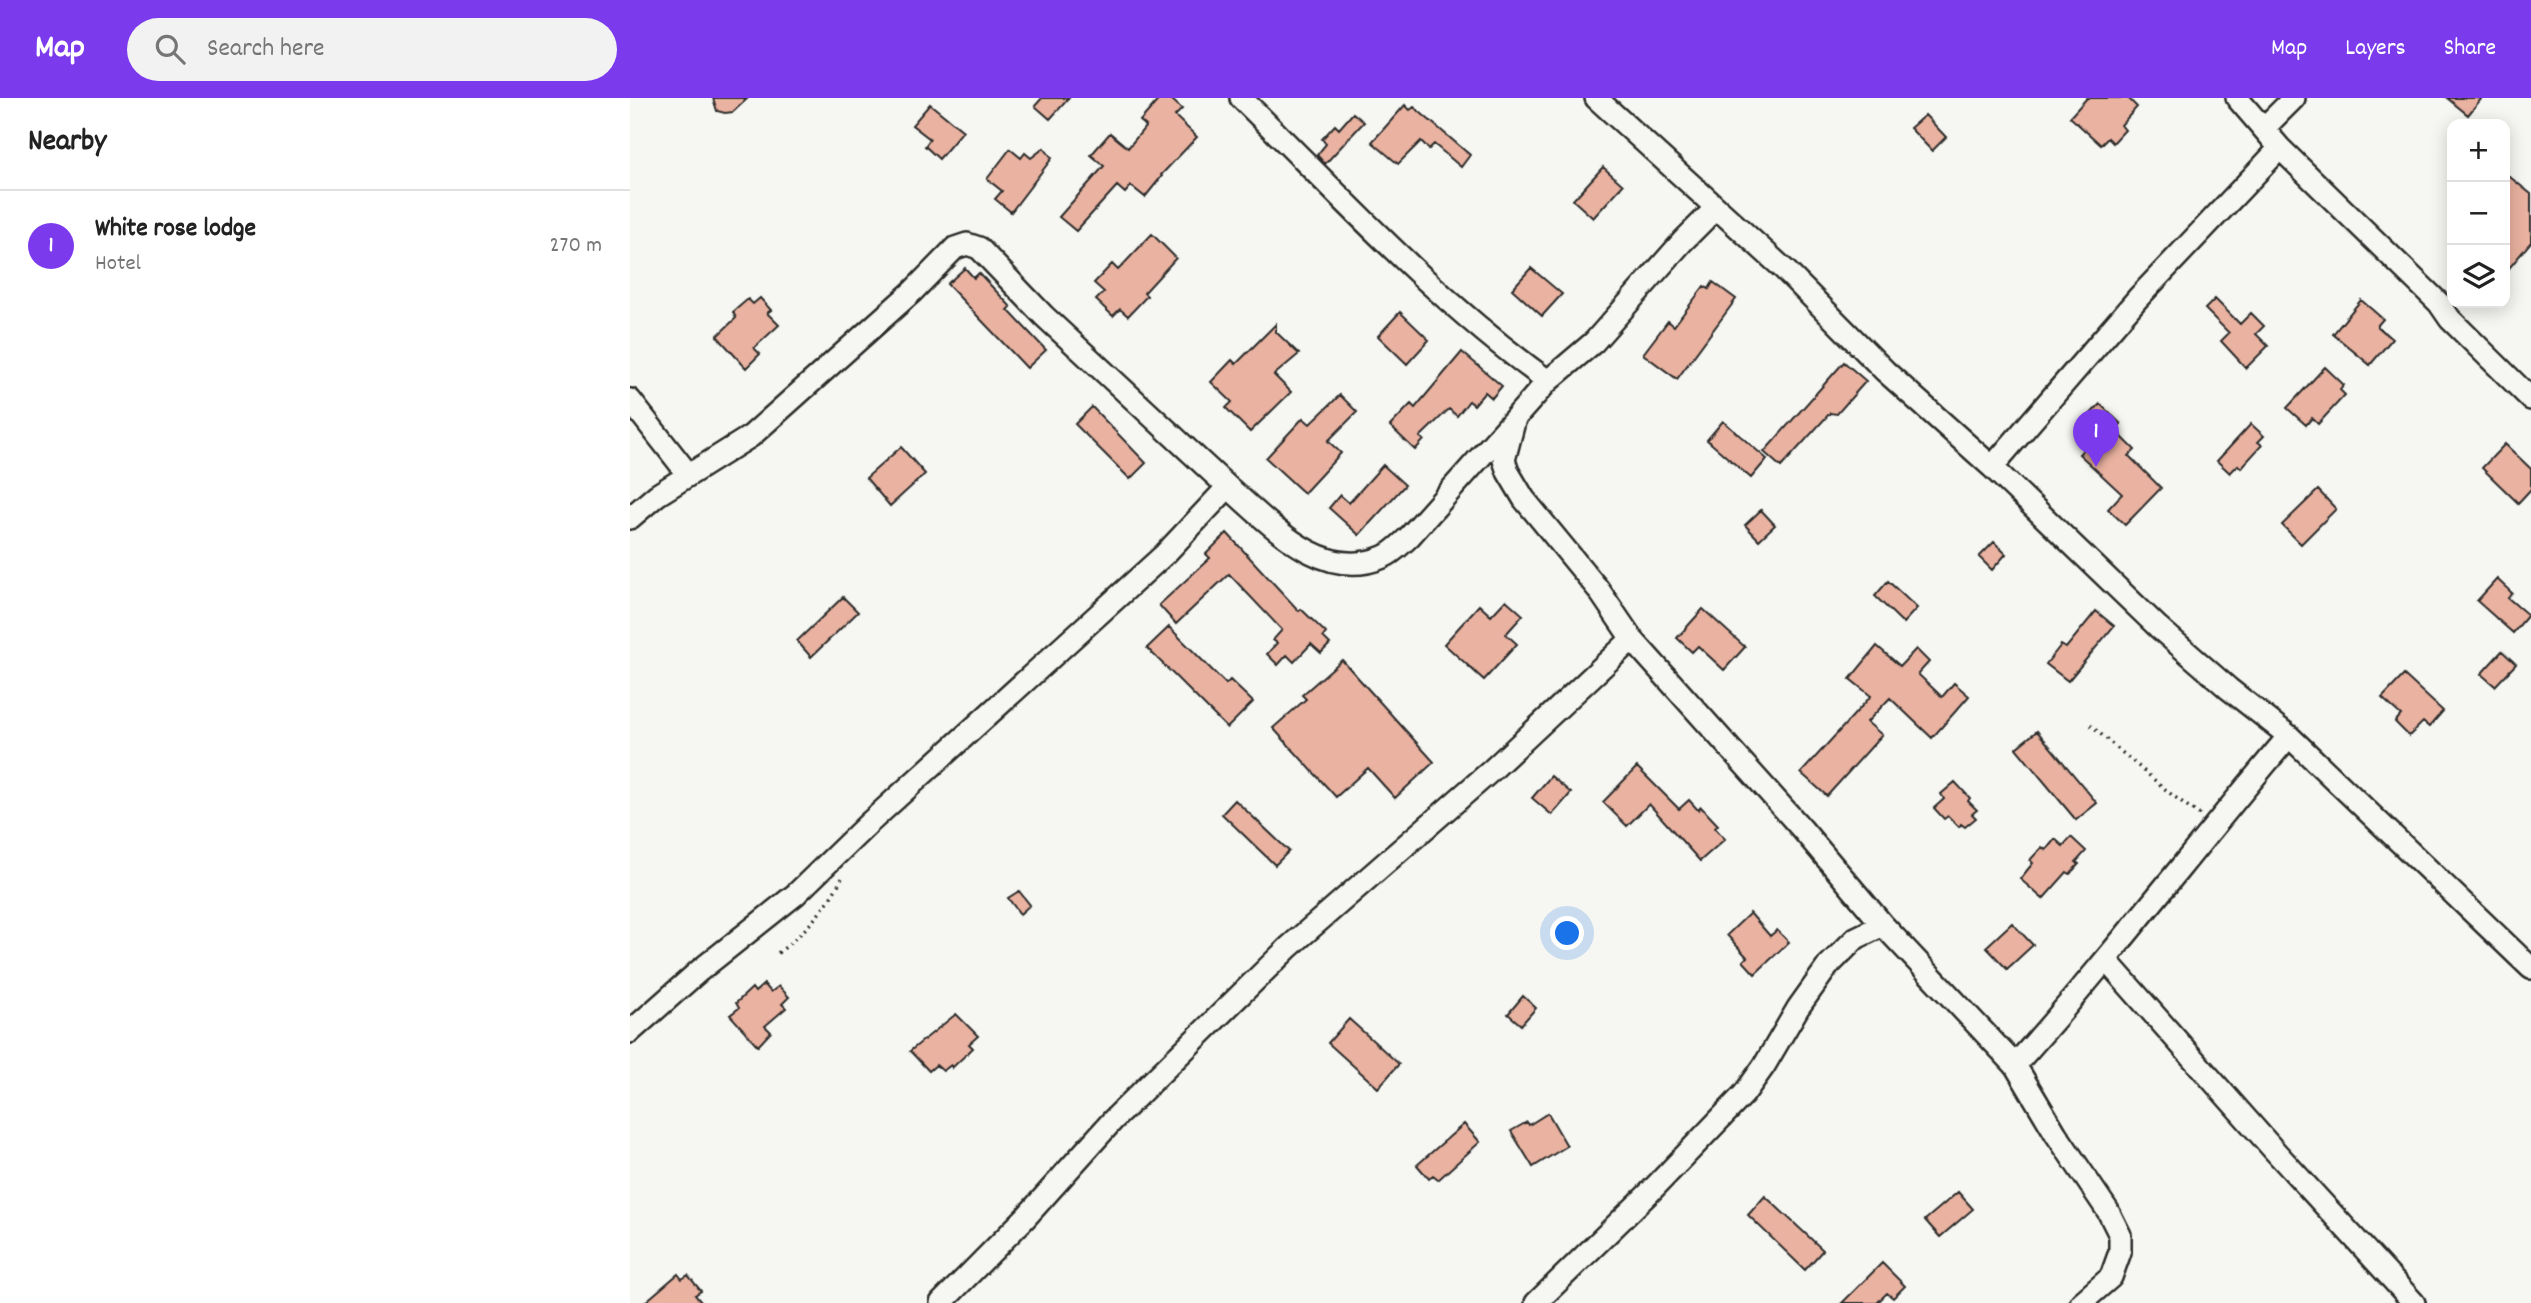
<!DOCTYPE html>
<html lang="en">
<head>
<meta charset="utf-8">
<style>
  body { margin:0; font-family:Dekko,sans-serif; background:#f2f2f2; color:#222 }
  .controls { position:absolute; right:21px; top:21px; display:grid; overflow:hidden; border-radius:14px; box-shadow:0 4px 18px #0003 }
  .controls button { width:63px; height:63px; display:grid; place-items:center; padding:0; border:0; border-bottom:2px solid #e0e0e0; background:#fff; color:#222; font:35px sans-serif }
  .you { position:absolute; left:938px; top:836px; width:24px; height:24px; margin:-18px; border:5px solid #fff; border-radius:50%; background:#1a73e8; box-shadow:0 0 0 10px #1a73e833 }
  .badge { display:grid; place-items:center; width:46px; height:46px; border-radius:50%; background:#7c3aed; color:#fff; font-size:23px; font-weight:700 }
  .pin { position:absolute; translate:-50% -58px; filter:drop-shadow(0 2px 4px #0008) }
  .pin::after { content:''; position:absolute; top:37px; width:24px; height:21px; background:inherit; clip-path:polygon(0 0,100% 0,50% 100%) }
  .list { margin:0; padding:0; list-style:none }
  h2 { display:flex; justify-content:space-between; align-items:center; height:91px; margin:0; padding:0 28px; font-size:30px }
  h2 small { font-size:23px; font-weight:400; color:#767676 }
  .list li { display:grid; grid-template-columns:46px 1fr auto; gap:21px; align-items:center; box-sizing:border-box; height:112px; padding:0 28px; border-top:2px solid #e0e0e0 }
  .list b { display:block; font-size:26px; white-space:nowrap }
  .list p { margin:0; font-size:23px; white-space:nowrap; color:#767676 }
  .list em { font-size:23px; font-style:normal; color:#767676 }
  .icon { flex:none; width:38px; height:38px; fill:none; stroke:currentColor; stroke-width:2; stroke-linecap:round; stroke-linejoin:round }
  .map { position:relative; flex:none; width:1901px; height:1205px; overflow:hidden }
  header { display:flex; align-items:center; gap:42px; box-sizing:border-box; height:98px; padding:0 35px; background:#7c3aed; color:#fff }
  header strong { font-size:33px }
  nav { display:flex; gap:38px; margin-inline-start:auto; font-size:24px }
  .search { width:490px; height:63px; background:#f2f2f2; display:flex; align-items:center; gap:18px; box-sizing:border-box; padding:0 24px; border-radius:38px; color:#767676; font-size:26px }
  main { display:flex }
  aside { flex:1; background:#fff }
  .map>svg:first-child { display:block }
  .building { fill:#eab2a0; stroke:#2b2b2b; stroke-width:2 }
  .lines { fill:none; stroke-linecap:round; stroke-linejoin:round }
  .street-casing { stroke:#2b2b2b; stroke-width:26 }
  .path { stroke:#2b2b2b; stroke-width:3.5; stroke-dasharray:2 5; stroke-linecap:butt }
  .street { stroke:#f6f6f2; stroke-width:21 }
</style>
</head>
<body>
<header>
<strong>Map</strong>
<div class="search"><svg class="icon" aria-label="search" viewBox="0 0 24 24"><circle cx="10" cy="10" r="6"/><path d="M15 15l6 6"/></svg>Search here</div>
<nav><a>Map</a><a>Layers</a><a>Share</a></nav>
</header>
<main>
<aside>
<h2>Nearby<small></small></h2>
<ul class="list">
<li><span class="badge">1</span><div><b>White rose lodge</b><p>Hotel</p></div><em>270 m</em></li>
</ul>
</aside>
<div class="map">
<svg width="1901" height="1205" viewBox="0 0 1901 1205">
  <rect width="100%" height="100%" fill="#f6f6f2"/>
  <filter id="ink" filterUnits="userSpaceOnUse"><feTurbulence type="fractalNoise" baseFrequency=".0143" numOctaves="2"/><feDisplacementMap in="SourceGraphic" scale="14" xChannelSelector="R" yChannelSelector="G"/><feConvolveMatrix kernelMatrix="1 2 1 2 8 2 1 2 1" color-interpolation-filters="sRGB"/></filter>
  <g filter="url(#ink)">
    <path class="building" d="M83 0H118L103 14 95 15 87 13Z
      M412 0H439L420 21 405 8Z
      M530 0H540L552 11 545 18 567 39 531 77 532 78 515 99 501 88 495 95 487 88 446 133 429 119 474 68 461 57 480 35 498 50 516 28 510 23Z
      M1457 0H1498L1507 9 1491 27 1495 32 1483 45 1478 40 1471 47 1440 19Z
      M1817 0H1852L1838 17Z
      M300 6 333 33 309 61 295 48 300 41 282 27Z
      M775 7 780 12 784 9 840 57 831 69 804 46 799 51 791 43 768 66 742 44Z
      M723 15 734 24 695 66 687 57 696 46 692 41 705 27 709 31Z
      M1295 17 1316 39 1302 53 1280 30Z
      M414 50 422 60 381 114 365 101 372 93 357 81 380 51 391 60 395 55 401 60Z
      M973 69 993 87 963 120 943 102Z
      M1875 75 1901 96V144L1875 175Z
      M522 136 546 160 514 195 517 198 498 218 490 211 483 218 466 202 474 194 464 185 482 166 488 172Z
      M335 170 344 180 349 175 381 209 378 212 416 252 397 270 317 186Z
      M901 170 932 196 912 218 882 191Z
      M1083 184 1106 201 1047 281 1013 256 1038 223 1044 228 1074 188 1079 191Z
      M130 200 141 212 137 215 149 227 124 250 130 256 116 270 87 238 106 220 103 214 118 201 123 206Z
      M1585 201 1610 226 1621 215 1634 228 1626 236 1638 248 1616 270 1591 243 1599 235 1575 211Z
      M1731 202 1753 221 1747 228 1762 241 1740 267 1703 236Z
      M770 214 799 242 777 266 748 238Z
      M646 226V234L669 256 644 277 661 294 620 334 596 310 602 304 581 284 602 262 606 266Z
      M832 254 872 288 862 300 855 294 844 307 839 303 827 318 819 311 790 339 794 342 785 352 760 328 781 306 785 310Z
      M1214 264 1236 283 1207 316 1200 315 1151 369 1134 354Z
      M1695 269 1714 287 1710 292 1715 297 1688 326 1682 320 1676 327 1657 310Z
      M710 297 727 314 698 343 711 355 674 395 636 360 673 320 680 326Z
      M1470 306 1491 326 1485 332 1505 352 1499 358 1531 390 1495 427 1478 411 1492 396 1449 356 1460 345 1452 337 1461 327 1455 322Z
      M462 309 516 365 500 381 445 326Z
      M1093 323 1137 361 1121 380 1077 342Z
      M1621 326 1634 338 1628 344 1632 347 1611 370 1608 367 1600 375 1587 363Z
      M1875 346 1901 371V391L1888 405 1852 370Z
      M271 349 295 376 260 408 236 380Z
      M753 367 775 387 729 437 699 410 710 397 719 405Z
      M1688 392 1706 411 1671 446 1652 427Z
      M1131 412 1145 427 1129 442 1115 427Z
      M597 435 669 513 671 511 696 535 693 539 700 546 691 555 681 546 664 564 657 557 648 567 637 556 647 545 643 542 652 532 599 476 546 526 529 507 580 460 576 456Z
      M1364 444 1376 456 1362 472 1349 459Z
      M1867 481 1882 495 1878 500 1898 517 1883 535 1847 503Z
      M1258 483 1287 510 1273 525 1245 498Z
      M213 499 228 514 181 559 167 543Z
      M876 502 893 517 876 536 887 546 854 582 814 546 849 507 861 518Z
      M1073 511 1115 549 1094 572 1068 548 1062 554 1047 540Z
      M1466 513 1484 528 1438 583 1416 566 1431 547 1436 550Z
      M539 529 596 586 600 582 623 604 597 630 517 550Z
      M1247 548 1270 568 1286 551 1299 564 1288 576 1312 599 1324 585 1339 598 1302 640 1260 600 1237 624 1252 637 1197 698 1171 675 1241 598 1220 581Z
      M1872 553 1886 566 1865 588 1851 576Z
      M712 562 804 664 765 700 738 670 706 699 643 630 676 601 672 597Z
      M1774 577 1813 613 1799 629 1793 624 1779 638 1765 624 1771 617 1752 600Z
      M1407 633 1467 705 1446 722 1386 650Z
      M1007 669 1049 711 1059 702 1068 712 1071 709 1088 727 1085 730 1095 741 1070 763 1019 706 997 728 973 704Z
      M921 678 941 695 922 717 902 700Z
      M1325 684 1340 700 1338 703 1347 712 1342 716 1346 720 1335 729 1331 726 1329 729 1318 718 1314 721 1304 710 1314 701 1311 696Z
      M605 702 659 753 645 767 592 716Z
      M1441 739 1456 753 1446 764 1449 766 1440 776 1437 774 1413 801 1390 781 1403 765 1400 762 1412 749 1416 752 1425 741 1433 748Z
      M389 793 400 807 390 816 378 800Z
      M1120 815 1140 838 1147 832 1159 844 1125 876 1113 863 1117 859 1097 837Z
      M1382 825 1403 847 1377 871 1356 849Z
      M134 886 141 894 149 888 159 899 152 906 156 910 135 928 141 934 128 948 100 917 109 910 106 905 122 890 125 894Z
      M893 898 906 910 891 927 878 916Z
      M326 916 348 938 339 946 343 950 322 970 321 967 313 973 306 967 299 973 280 953Z
      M719 921 769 966 748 990 698 945Z
      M918 1015 937 1048 903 1069 881 1033 897 1024 899 1027Z
      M834 1026 850 1044 808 1082 803 1078 799 1081 787 1067Z
      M1328 1094 1343 1111 1310 1139 1295 1122Z
      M1135 1098 1193 1152 1175 1172 1118 1117Z
      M1252 1165 1275 1188 1263 1200 1257 1195 1247 1205H1212Z
      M48 1176 52 1181 58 1177 71 1193 65 1197 72 1205H14Z"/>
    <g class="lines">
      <g class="street-casing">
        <path id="street" d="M611 0C710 97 805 202 918 283
          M966 0 1155 172 1255 273 1362 369 1528 529 1599 591 1659 638 1901 870
          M1607 0 1650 50 1809 205 1820 221 1901 301
          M1634 30 1664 0
          M0 302 58 376
          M884 324 874 362 878 374 894 401 968 491 1002 541 1172 731 1253 827 1385 967 1426 1036 1478 1113 1490 1137V1154L1481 1179 1451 1205
          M1362 369 1508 200 1650 50
          M0 420 27 397 121 338 283 193 325 150 337 146 349 150 414 218 598 389
          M1476 862 1643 1051 1784 1205
          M0 934 69 873 166 796 238 726 535 456 598 389C640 425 692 485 753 459 763 455 771 446 779 439L918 283 964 244 1053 143 1086 110
          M1385 967C1481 860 1567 746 1659 638
          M311 1205 396 1119 483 1022 659 849 862 672 1002 541
          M906 1205 1020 1094 1114 996 1134 968 1168 910 1198 868 1226 840 1253 827"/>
      </g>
      <path class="path" d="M1460 627 1542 697 1570 717
        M148 855C175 834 196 811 212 780"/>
      <use href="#street" class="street"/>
    </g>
  </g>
</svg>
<div class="controls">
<button>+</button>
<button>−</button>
<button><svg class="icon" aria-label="layers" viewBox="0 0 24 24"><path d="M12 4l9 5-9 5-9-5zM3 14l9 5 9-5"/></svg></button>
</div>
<div class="you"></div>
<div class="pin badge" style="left:1466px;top:369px">1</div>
</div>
</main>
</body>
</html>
